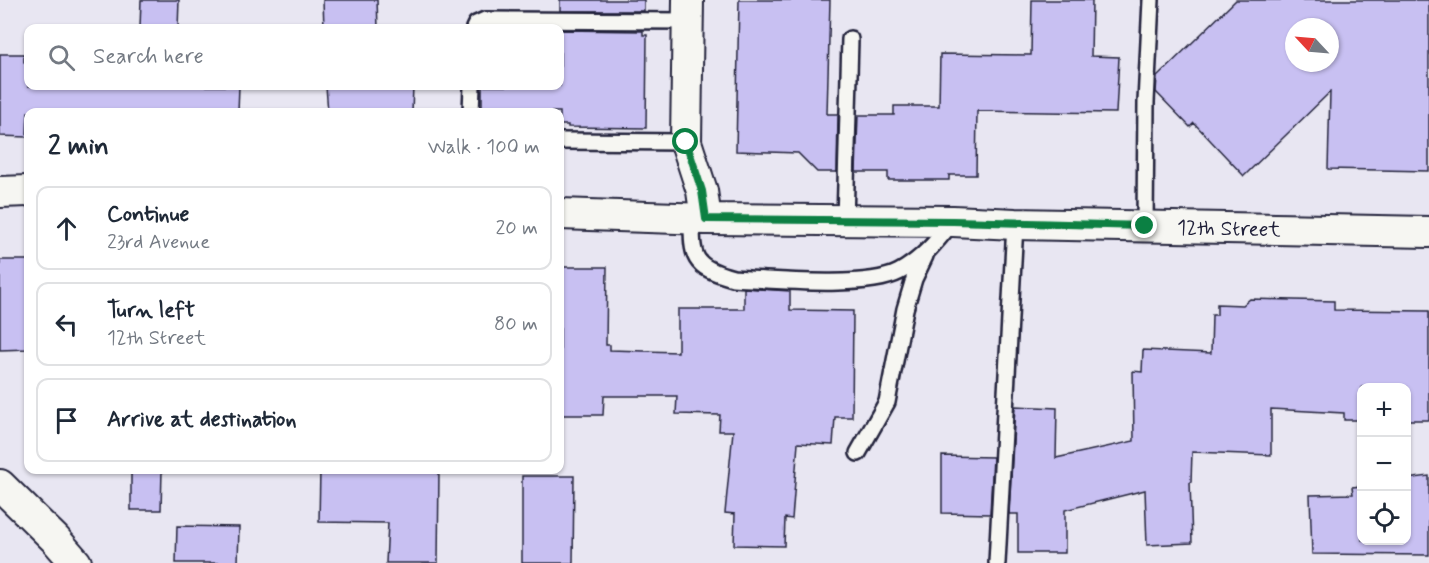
<!DOCTYPE html>
<html lang="en">
<head>
<meta charset="utf-8">
<style>
  body { margin:0; font-family:Mynerve,sans-serif; background:#f6f6f7; color:#1f2937 }
  .controls { position:absolute; right:18px; bottom:18px; display:grid; overflow:hidden; border-radius:12px; box-shadow:0 2px 4px #0004 }
  .controls button { width:54px; height:54px; display:grid; place-items:center; padding:0; border:0; border-bottom:2px solid #e0e1e3; background:#fff; color:#1f2937; font:30px sans-serif }
  .compass { position:absolute; left:1285px; top:18px; width:54px; height:54px; border-radius:50%; background:#fff; box-shadow:0 2px 4px #0004; rotate:296deg }
  .stop { position:absolute; width:18px; height:18px; margin:-14px; border:4px solid #0b8043; border-radius:50%; background:#fff }
  .stop.end { background:#0b8043; border-color:#fff; box-shadow:0 2px 6px #0008 }
  .list { margin:0; padding:0; list-style:none }
  h2 { display:flex; justify-content:space-between; align-items:center; height:78px; margin:0; padding:0 24px; font-size:26px }
  h2 small { font-size:20px; font-weight:400; color:#747a83 }
  .list li { display:grid; grid-template-columns:39px 1fr auto; gap:18px; align-items:center; box-sizing:border-box; height:84px; margin:0 12px 12px; padding:0 12px; border:2px solid #e0e1e3; border-radius:12px }
  .list b { display:block; font-size:22px; white-space:nowrap }
  .list p { margin:0; font-size:20px; white-space:nowrap; color:#747a83 }
  .list em { font-size:20px; font-style:normal; color:#747a83 }
  .icon { flex:none; width:33px; height:33px; fill:none; stroke:currentColor; stroke-width:2; stroke-linecap:round; stroke-linejoin:round }
  .map { position:relative; flex:none; width:1429px; height:563px; overflow:hidden }
  .search { position:absolute; background:#fff; box-shadow:0 2px 4px #0004; left:24px; top:24px; width:540px; height:66px; display:flex; align-items:center; gap:15px; box-sizing:border-box; padding:0 21px; border-radius:12px; color:#747a83; font-size:22px }
  .panel { position:absolute; background:#fff; box-shadow:0 2px 4px #0004; left:24px; top:108px; width:540px; height:366px; border-radius:12px }
  .map>svg:first-child { display:block }
  .building { fill:#c8c0f2; stroke:#22223b; stroke-width:1.5; fill-rule:evenodd }
  .lines { fill:none; stroke-linecap:round; stroke-linejoin:round }
  .lane-casing { stroke:#22223b; stroke-width:20 }
  .street-casing { stroke:#22223b; stroke-width:34 }
  .lane { stroke:#f6f6f2; stroke-width:15 }
  .street { stroke:#f6f6f2; stroke-width:30 }
  .route { stroke:#0b8043; stroke-width:8 }
  .labels { text-anchor:middle; stroke-width:5; stroke-linejoin:round; paint-order:stroke }
  .street-label { font-size:21px; fill:#22223b; stroke:#f6f6f2 }
</style>
</head>
<body>
<div class="map">
<svg width="1429" height="563" viewBox="0 0 1429 563">
  <rect width="100%" height="100%" fill="#e8e6f2"/>
  <filter id="ink" filterUnits="userSpaceOnUse"><feTurbulence type="fractalNoise" baseFrequency=".0167" numOctaves="2"/><feDisplacementMap in="SourceGraphic" scale="12" xChannelSelector="R" yChannelSelector="G"/><feConvolveMatrix kernelMatrix="1 2 1 2 8 2 1 2 1" color-interpolation-filters="sRGB"/></filter>
  <g filter="url(#ink)">
    <path class="building" d="M141 0H179L178 28H140Z
      M323 0H377L378 28H324Z
      M560 0H644V11H560Z
      M739 0H830L827 114H838L837 172H817L798 153 736 151Z
      M1032 0H1092L1091 56 1119 57 1116 113 977 111 976 175H949V180H888V172H856L858 115H894V106H939L940 54 1031 55Z
      M1236 0H1429V171L1328 169 1330 92 1244 176 1194 123 1190 127 1156 92 1157 77ZM1294 27H1330V63H1294Z
      M560 30 643 31V35H647L646 128 568 127V125H560V112H482V86H560Z
      M0 54H24V62L28 63V86H239L238 112H28L27 137 0 136Z
      M326 86H413L412 112H328Z
      M0 260H28V349L0 350Z
      M560 267H607L606 345H610V350L678 352V309H744V288L790 291V310L853 311 852 417H835L833 445 798 443 792 519 785 518 784 546 734 545 735 514 725 513 733 431H719L720 415 676 414 677 396H604L603 415H560Z
      M1250 299 1334 301V310L1429 311V420H1407V387H1362V420H1344V413L1271 409V455L1192 452 1191 482H1190L1192 543 1147 545 1145 490 1065 510V553H1018V514H1009L1015 406 1057 408 1056 458 1134 441 1133 371 1142 372 1143 350 1211 353 1212 315H1217V304L1243 305Z
      M942 456 993 457 990 514 942 513Z
      M131 470H162L161 510H131Z
      M320 470H439L438 563H386L388 523 319 522Z
      M522 476H574L573 563H522Z
      M1429 476V555L1312 554 1310 495 1353 494 1352 487 1362 486V540H1407V479Z
      M177 526 239 527 238 563H176Z"/>
    <g class="lines">
      <g class="lane-casing">
        <path id="lane" d="M474 28 476 24 485 20 688 21
          M471 112 472 86
          M560 141 686 142
          M692 219C692 257 692 267 733 278 772 280 867 289 899 272 922 260 937 241 953 221
          M845 221 850 39
          M1145 226 1146 102 1151 0
          M858 453 887 402 905 309 914 279 925 256
          M997 563 1015 224"/>
      </g>
      <g class="street-casing">
        <g id="street">
          <path d="M688 0 686 142 702 191 706 219"/>
          <path d="M0 192 28 191"/>
          <path id="s1" d="M560 214 706 219 953 221 1015 224 1429 232"/>
          <path d="M0 485 55 539 76 563"/>
        </g>
      </g>
      <use href="#lane" class="lane"/>
      <use href="#street" class="street"/>
    </g>
  </g>
  <g class="lines" filter="url(#ink)">
    <path class="route" d="M686 142 702 191 706 219 953 221 1145 226"/>
  </g>
  <g class="labels">
    <g class="street-label">
      <text dy="7" stroke="none"><textPath href="#s1" startOffset="669">12th Street</textPath></text>
    </g>
  </g>
</svg>
<div class="controls">
<button>+</button>
<button>−</button>
<button><svg class="icon" aria-label="locate" viewBox="0 0 24 24"><circle cx="12" cy="12" r="6"/><path d="M12 2v4M12 18v4M2 12h4M18 12h4"/></svg></button>
</div>
<svg class="compass" viewBox="-18 -18 36 36"><path d="M0-13l5 13h-10z" fill="#e53935"/><path d="M0 13l5-13h-10z" fill="#747a83"/></svg>
<div class="stop" style="left:686px;top:142px"></div>
<div class="stop end" style="left:1145px;top:226px"></div>
<div class="search"><svg class="icon" aria-label="search" viewBox="0 0 24 24"><circle cx="10" cy="10" r="6"/><path d="M15 15l6 6"/></svg>Search here</div>
<section class="panel">
<h2>2 min<small>Walk · 100 m</small></h2>
<ul class="list">
<li><svg class="icon" aria-label="ahead" viewBox="0 0 24 24"><path d="M12 20V5M6 11l6-6 6 6"/></svg><div><b>Continue</b><p>23rd Avenue</p></div><em>20 m</em></li>
<li><svg class="icon" aria-label="left" viewBox="0 0 24 24"><path d="M17 20v-9H6M10 6l-5 5 5 5"/></svg><div><b>Turn left</b><p>12th Street</p></div><em>80 m</em></li>
<li><svg class="icon" aria-label="arrive" viewBox="0 0 24 24"><path d="M6 21V4h12l-3 4 3 4H6"/></svg><div><b>Arrive at destination</b></div></li>
</ul>
</section>
</div>
</body>
</html>
